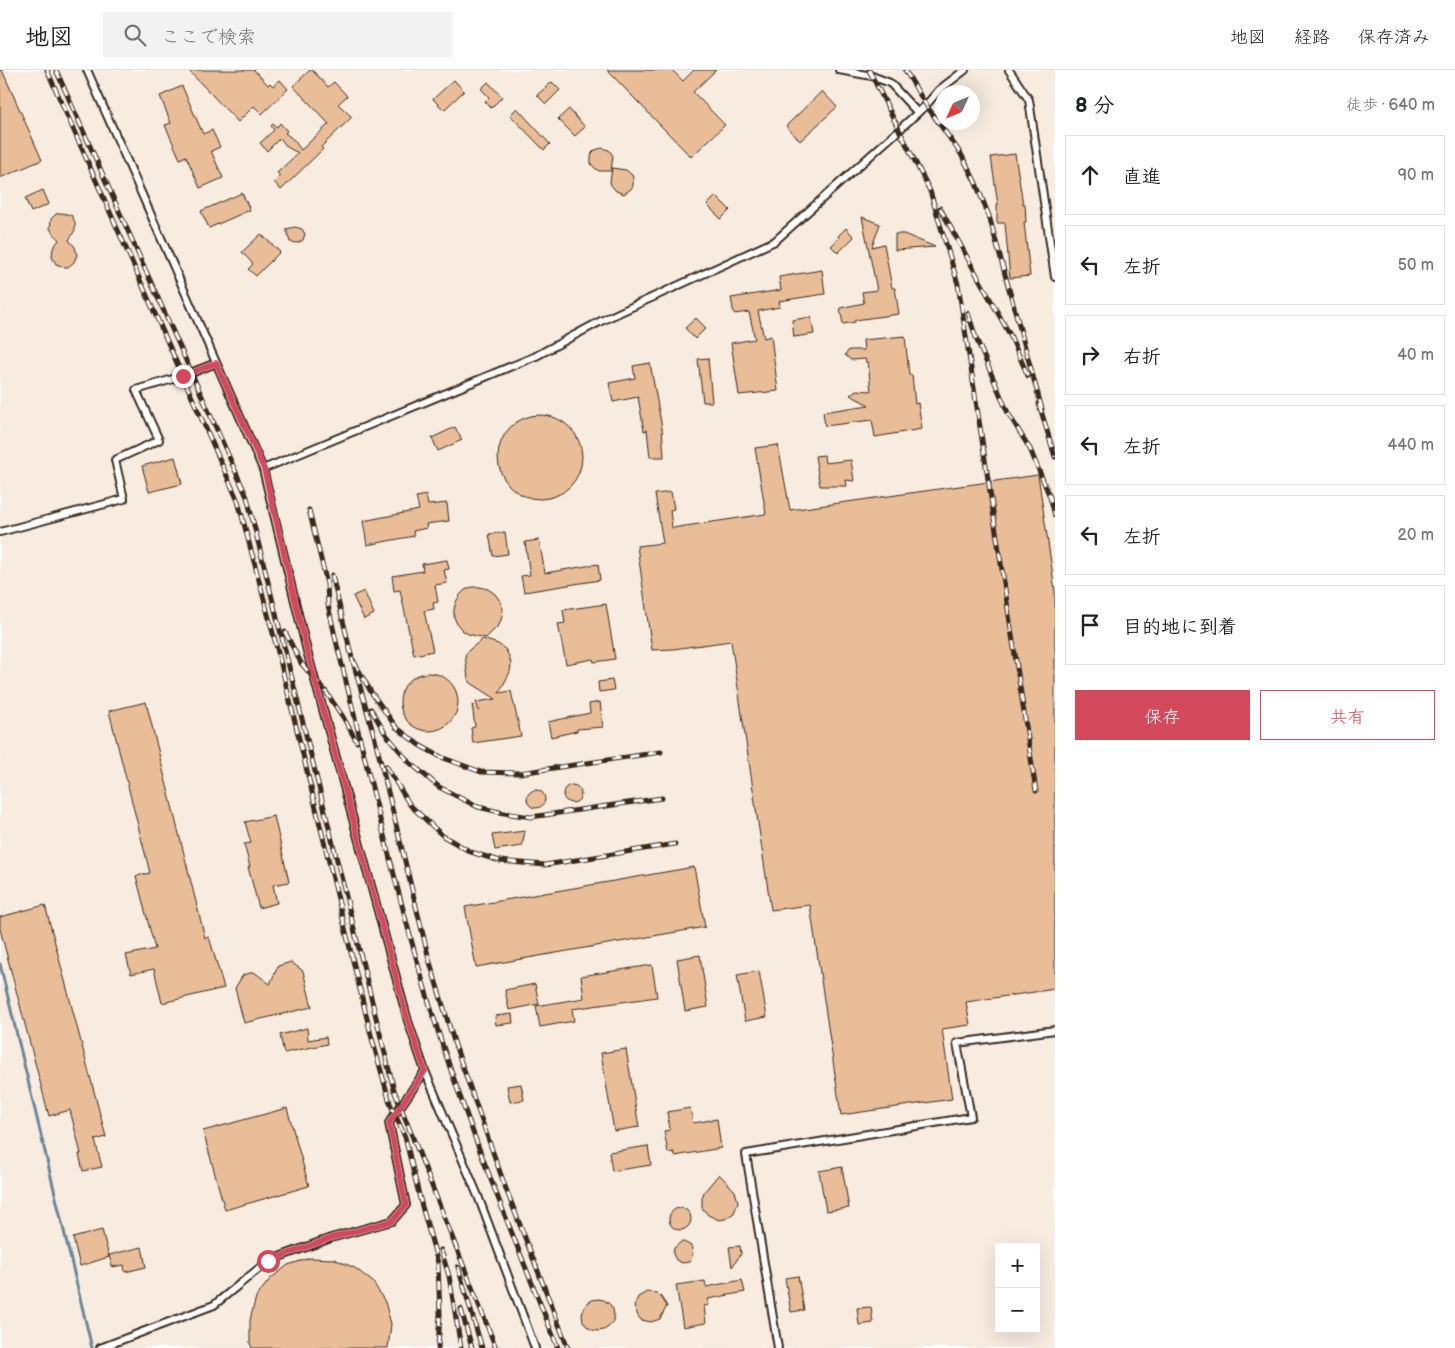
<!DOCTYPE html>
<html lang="ja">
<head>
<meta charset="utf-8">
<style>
  body { margin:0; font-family:"Balsamiq Sans","Klee One",sans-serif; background:#f2f2f2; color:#202124 }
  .controls { position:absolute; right:15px; bottom:15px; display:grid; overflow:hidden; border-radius:0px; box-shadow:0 5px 20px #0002 }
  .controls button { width:45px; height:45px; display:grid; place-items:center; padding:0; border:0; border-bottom:1px solid #e0e0e0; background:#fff; color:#202124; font:25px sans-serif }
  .compass { position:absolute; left:935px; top:15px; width:45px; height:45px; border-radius:50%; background:#fff; box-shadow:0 5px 20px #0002; rotate:226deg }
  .stop { position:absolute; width:15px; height:15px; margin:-11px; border:4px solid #d1495b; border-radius:50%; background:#fff }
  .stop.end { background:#d1495b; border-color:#fff; box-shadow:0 1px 5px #0008 }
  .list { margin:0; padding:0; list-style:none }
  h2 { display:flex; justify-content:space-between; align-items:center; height:65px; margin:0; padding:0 20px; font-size:21px }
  h2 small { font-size:16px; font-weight:400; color:#757577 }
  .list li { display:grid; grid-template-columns:32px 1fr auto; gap:15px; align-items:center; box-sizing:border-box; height:80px; margin:0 10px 10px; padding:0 10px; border:1px solid #e0e0e0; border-radius:0px }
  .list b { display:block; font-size:19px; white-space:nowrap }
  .list em { font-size:16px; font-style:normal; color:#757577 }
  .actions { display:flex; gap:10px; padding:15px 20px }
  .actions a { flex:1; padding:11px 0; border:1px solid #d1495b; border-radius:0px; text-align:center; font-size:18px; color:#d1495b }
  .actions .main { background:#d1495b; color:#fff }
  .icon { flex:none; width:28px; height:28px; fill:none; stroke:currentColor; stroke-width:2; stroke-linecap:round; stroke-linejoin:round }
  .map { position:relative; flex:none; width:1055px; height:1278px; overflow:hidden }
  header { display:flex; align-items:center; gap:30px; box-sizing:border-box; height:70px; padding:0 25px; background:#fff; border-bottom:1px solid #e0e0e0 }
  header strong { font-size:24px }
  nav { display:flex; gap:28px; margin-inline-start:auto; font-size:18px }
  .search { width:350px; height:45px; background:#f2f2f2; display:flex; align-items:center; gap:12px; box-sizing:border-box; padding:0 18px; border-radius:0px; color:#757577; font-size:19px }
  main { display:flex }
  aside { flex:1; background:#fff }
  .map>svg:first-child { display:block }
  .built { fill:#f8ebe0; fill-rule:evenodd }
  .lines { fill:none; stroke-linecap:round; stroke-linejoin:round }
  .stream { stroke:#698797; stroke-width:3 }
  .building { fill:#e9bd98; stroke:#3b2a1e }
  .lane-casing { stroke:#3b2a1e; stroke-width:10 }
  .lane { stroke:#fff; stroke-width:6 }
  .rail-casing { stroke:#3b2a1e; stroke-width:5 }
  .rail { stroke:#fff; stroke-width:3; stroke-dasharray:9; stroke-linecap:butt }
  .route { stroke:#d1495b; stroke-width:6 }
</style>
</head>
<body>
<header>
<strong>地図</strong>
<div class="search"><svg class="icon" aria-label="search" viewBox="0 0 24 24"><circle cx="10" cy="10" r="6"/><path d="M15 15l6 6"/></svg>ここで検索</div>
<nav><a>地図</a><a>経路</a><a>保存済み</a></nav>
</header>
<main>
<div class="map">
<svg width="1055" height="1278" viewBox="0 0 1055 1278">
  <rect width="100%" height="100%" fill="#fff"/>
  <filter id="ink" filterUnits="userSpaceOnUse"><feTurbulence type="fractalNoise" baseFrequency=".02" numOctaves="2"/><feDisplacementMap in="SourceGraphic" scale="10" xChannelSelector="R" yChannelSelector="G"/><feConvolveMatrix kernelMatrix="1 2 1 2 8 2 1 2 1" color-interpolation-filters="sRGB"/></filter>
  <g filter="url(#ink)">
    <path class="built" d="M0 0H1055V1278H0ZM942 22H972V52H942ZM999 1177H1036V1259H999Z"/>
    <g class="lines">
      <path class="stream" d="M0 894 92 1278"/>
    </g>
    <path class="building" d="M0 0H2L42 90 0 108Z
      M188 0H254L268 15 270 13 273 16 280 10 288 19 262 44 254 36 238 52Z
      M310 0H312L328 17 334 12 347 26 338 34 352 47 321 77 323 79 281 120 274 112 280 106 277 103 298 83 287 77 280 68 267 81 260 73 274 60 271 56 273 54 277 57 280 53 287 61 285 63 294 70 301 80 329 54 293 16Z
      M607 0H672L683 11 694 0H716L693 22 725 55 691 87Z
      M454 10 464 21 444 40 433 29Z
      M488 12 502 27 491 38 485 31 489 27 481 19Z
      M552 12 560 20 546 34 537 25Z
      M182 16 203 64 212 60 220 77 211 81 223 108 200 118 186 86 180 89 176 80 165 55 171 53 160 26Z
      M822 21 837 37 800 71 786 56Z
      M517 38 550 74 544 80 510 45Z
      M569 39 585 57 575 66 558 49Z
      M602 78 609 80 613 86 611 101H599L596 99 591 94V87L592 83 595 80Z
      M1015 84 1023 134H1025L1026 152H1024L1030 206 1010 208 1005 153H997V135H998L991 87Z
      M612 98 626 100 632 105 633 108V116L631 119 624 124 616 121 611 115 610 112Z
      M43 120 49 134 31 142 25 128Z
      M242 123 250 140 209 158 201 141Z
      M716 126 730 140 721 149 707 135Z
      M62 143 71 145 75 152V160L69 170 75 177 77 185 74 192 68 197H64L56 194 52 187 53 178 59 170 52 162 50 158 51 149 56 144Z
      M862 147 880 154 872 177 884 174 892 218H895L899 244 855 250V252L843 254 840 238 864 233 862 222 877 220Z
      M295 157 302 159 305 164 303 170 298 173 290 172 286 159Z
      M846 158 854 167 838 183 831 176 839 168 838 166Z
      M261 164 280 182 256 206 248 199 253 194 242 182Z
      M895 164H904L935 177 895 180Z
      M822 200 825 224 779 231 780 237 758 241 764 268 771 266 778 321 739 325 731 273 755 269 749 242 734 244 731 228 781 220 779 207Z
      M811 247 814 264 794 267 792 250Z
      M696 248 706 258 695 269 685 258Z
      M905 266 909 305H912L915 334 918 333 922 359 875 367 872 350 825 356 823 342 869 335 850 325 856 320 871 321 868 292 866 293 865 289 851 290 845 285 849 280H864L863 270Z
      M708 288 712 332H703L698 289Z
      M650 293 662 358 664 387H650L647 360 644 361 638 327 613 332 609 313 635 308 633 296Z
      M498 387a42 42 0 1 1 84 0a42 42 0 1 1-84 0Z
      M455 357 462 370 438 381 432 368Z
      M778 375 790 440 1038 405 1055 520V919L966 932 970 955 942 959 952 1029 841 1045 810 835 771 840 731 571 673 579 652 580 637 476 663 473 655 424 671 422 674 439 670 440 672 458 766 444 755 378Z
      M824 385 825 393 851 390 854 411 846 410 847 416H820L815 386Z
      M175 387 182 414 149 422 142 396Z
      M426 425 428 435 447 433 449 451 426 454 427 458 413 461 414 466 367 475 363 451 419 440 416 427Z
      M505 462 508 484 493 486 489 464Z
      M539 470 545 503 598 494 600 510 524 522 521 506 530 505 525 472Z
      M447 490 449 499 444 500 447 513 435 515 438 532 433 533 434 539 424 541 433 581 414 585 400 520 394 521 392 506 423 501 422 494Z
      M472 517H480L488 519 495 524 500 531 503 539 502 547 499 555 486 568 468 564 462 560 457 554 454 547V539L456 532 460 525 465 520Z
      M364 521 374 544 364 549 353 526Z
      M606 534 615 589 594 592 593 589 566 594 558 554 565 553 563 540Z
      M483 569 498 574 505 579 509 586 511 594 510 602 499 623 511 621 521 666 473 673 471 658 475 657 472 634 479 641 476 632 496 629 471 613 468 609 465 585 470 579Z
      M400 632a29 29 0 1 1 58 0a29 29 0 1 1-58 0Z
      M612 610 614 620 599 622 598 612Z
      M146 632 205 868 209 867 224 918 162 933 154 899 131 904 126 885 155 879 136 806 150 803 109 641Z
      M600 632 603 657 577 659V661L551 667 548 652 590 643 589 634Z
      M563 724a9 9 0 1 1 18 0a9 9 0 1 1-18 0Z
      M527 729a9 9 0 1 1 18 0a9 9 0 1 1-18 0Z
      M274 746 289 812 273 815 277 833 259 838 248 797H250L244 774 251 773 245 752Z
      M525 761 522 776 495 780 492 765Z
      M694 797 705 857 476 897 465 837Z
      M45 835 106 1067 95 1070 102 1097 83 1101 79 1084H81L70 1040 49 1046 0 859V847Z
      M700 885 708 937 685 941 677 889Z
      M291 892 303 901 312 937 244 953 235 918 243 905 254 902 270 914 278 896Z
      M652 895 657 927 572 939 574 951 540 957 536 936 584 928 581 906Z
      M759 901 767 947 745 951 737 905Z
      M535 914 539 934 509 940 505 920Z
      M512 944 513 953 496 955 495 946Z
      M307 958 308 970 326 967 327 974 284 983 280 965Z
      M626 979 639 1057 614 1061 601 983Z
      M521 1014 524 1030 510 1032 507 1016Z
      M287 1038 309 1116 225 1140 203 1061Z
      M690 1038 693 1053 717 1049 721 1078 675 1086 674 1082 668 1083 664 1061 670 1060 667 1042Z
      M648 1076 651 1095 612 1101 609 1082Z
      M842 1097 849 1138 826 1141 819 1101Z
      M719 1104 735 1121 738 1132 734 1143 725 1149 719 1150 708 1145 702 1138V1128L704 1122Z
      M669 1149a11 11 0 1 1 22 0a11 11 0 1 1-22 0Z
      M102 1160 109 1187 80 1196 73 1168Z
      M682 1171 691 1176 693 1183 691 1189 689 1192 682 1193 676 1190 673 1184 674 1178Z
      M740 1176 741 1184 732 1197 729 1177Z
      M142 1177 146 1197 125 1202 124 1195 112 1197 109 1185Z
      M310 1188 334 1189 355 1198 373 1212 385 1232 391 1254 388 1278H252L250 1273V1250L256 1227 270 1209 288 1195Z
      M798 1206 804 1240 791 1242 785 1208Z
      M742 1210 745 1222 708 1229 709 1235 704 1236 706 1253 683 1257 676 1215 705 1211 706 1217Z
      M647 1222 657 1223 661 1227 667 1236 660 1249 651 1252 641 1250 638 1246 634 1236 638 1227Z
      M582 1245a16 16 0 1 1 32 0a16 16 0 1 1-32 0Z
      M871 1237 873 1253 859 1255 857 1238Z"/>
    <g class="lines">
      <g class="lane-casing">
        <path id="lane" d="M87 0 263 399 307 581 408 951 425 1001 478 1126 535 1278
          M839 0 872 6 890 13 917 42
          M1009 0 1029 30 1055 207
          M263 399 536 286 601 251 775 171 899 60 926 35 939 20 965 0
          M0 462 124 429 115 390 159 370 136 320 183 306 216 293
          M100 1278 214 1235 268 1191 331 1168 392 1151 406 1135 389 1053 425 1001
          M778 1278 746 1084 971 1047 957 973 1055 960"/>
      </g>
      <use href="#lane" class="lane"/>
      <g class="rail-casing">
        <path id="rail" d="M47 0 238 431 279 586 371 965 390 1033 405 1067 421 1133 438 1193 440 1244 438 1278
          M56 0 247 427 394 1020 496 1278
          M869 0 930 121 958 214 1036 721
          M905 0 926 35 961 84 975 111 989 146 1042 339
          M940 138 1010 265 1028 306
          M968 243 976 268 1008 343 1030 379 1050 427 1055 446
          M1039 334 1055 387
          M309 440 327 514 328 535 337 575C365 687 391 801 423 912 459 1037 510 1158 558 1278
          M332 505 352 588 371 622 396 657 419 675 441 687 481 702 520 703 661 682
          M285 562 301 593 326 622 343 647 357 672
          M352 588 375 669 429 889 455 975 506 1119 568 1278
          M371 639 385 663 408 691 439 717 478 737 504 743 531 747 662 728
          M386 696 410 735 443 766 471 782 500 791 545 795 675 774
          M441 1180 449 1206 461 1278
          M458 1197 482 1278
          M461 1239 472 1278"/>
      </g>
      <use href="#rail" class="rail"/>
    </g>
  </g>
  <g class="lines" filter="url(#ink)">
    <path class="route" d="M183 306 216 293 264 399 307 581 408 951 425 1001 389 1053 406 1135 392 1151 331 1168 268 1191"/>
  </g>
</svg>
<div class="controls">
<button>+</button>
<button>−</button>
</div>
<svg class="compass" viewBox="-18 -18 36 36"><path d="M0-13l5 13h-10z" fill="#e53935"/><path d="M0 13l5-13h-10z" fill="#757577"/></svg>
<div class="stop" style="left:268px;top:1191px"></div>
<div class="stop end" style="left:183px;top:306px"></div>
</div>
<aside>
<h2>8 分<small>徒歩 · 640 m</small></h2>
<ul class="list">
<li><svg class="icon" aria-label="ahead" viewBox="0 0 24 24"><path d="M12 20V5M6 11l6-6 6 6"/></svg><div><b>直進</b></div><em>90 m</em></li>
<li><svg class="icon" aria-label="left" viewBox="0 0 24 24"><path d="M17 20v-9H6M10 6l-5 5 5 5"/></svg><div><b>左折</b></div><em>50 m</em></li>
<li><svg class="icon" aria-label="right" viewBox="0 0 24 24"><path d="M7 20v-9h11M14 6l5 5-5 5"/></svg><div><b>右折</b></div><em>40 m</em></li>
<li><svg class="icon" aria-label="left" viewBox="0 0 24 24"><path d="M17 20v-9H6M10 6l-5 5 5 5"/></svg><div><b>左折</b></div><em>440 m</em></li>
<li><svg class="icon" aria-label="left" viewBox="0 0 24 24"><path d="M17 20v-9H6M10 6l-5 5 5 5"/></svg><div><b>左折</b></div><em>20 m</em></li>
<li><svg class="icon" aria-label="arrive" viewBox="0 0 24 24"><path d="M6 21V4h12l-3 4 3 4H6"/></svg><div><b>目的地に到着</b></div></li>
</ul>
<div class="actions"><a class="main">保存</a><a>共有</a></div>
</aside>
</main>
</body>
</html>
